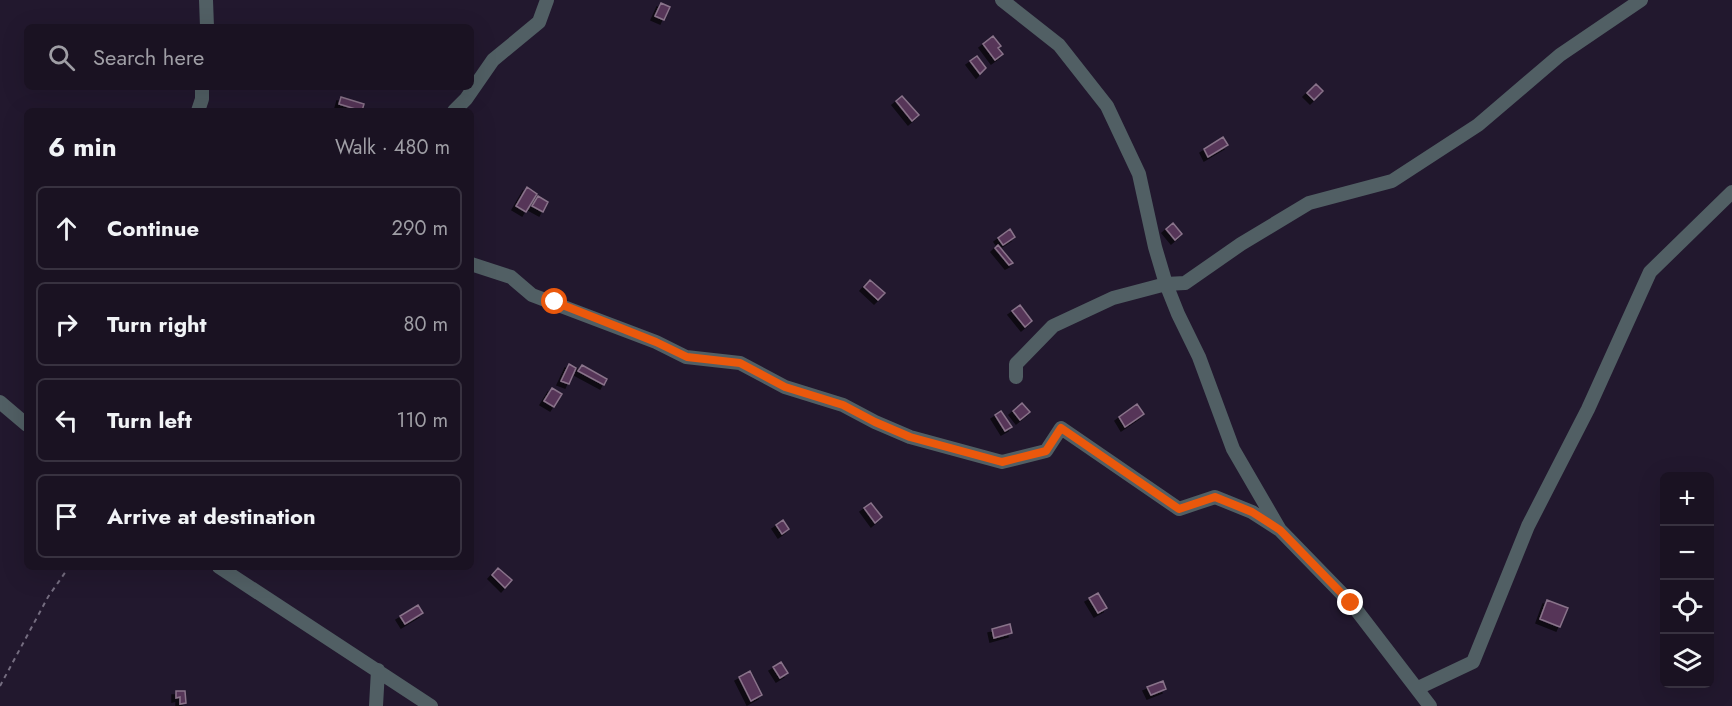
<!DOCTYPE html>
<html lang="en">
<head>
<meta charset="utf-8">
<style>
  body { margin:0; font-family:Jost,sans-serif; background:#27202f; color:#f1f3f6 }
  .controls { position:absolute; right:18px; bottom:18px; display:grid; overflow:hidden; border-radius:9px; box-shadow:0 6px 24px #0002 }
  .controls button { width:54px; height:54px; display:grid; place-items:center; padding:0; border:0; border-bottom:2px solid #383240; background:#1a1222; color:#f1f3f6; font:30px sans-serif }
  .stop { position:absolute; width:18px; height:18px; margin:-14px; border:4px solid #ea580c; border-radius:50%; background:#fff }
  .stop.end { background:#ea580c; border-color:#fff; box-shadow:0 2px 6px #0008 }
  .list { margin:0; padding:0; list-style:none }
  h2 { display:flex; justify-content:space-between; align-items:center; height:78px; margin:0; padding:0 24px; font-size:26px }
  h2 small { font-size:20px; font-weight:400; color:#9f9ea5 }
  .list li { display:grid; grid-template-columns:39px 1fr auto; gap:18px; align-items:center; box-sizing:border-box; height:84px; margin:0 12px 12px; padding:0 12px; border:2px solid #383240; border-radius:9px }
  .list b { display:block; font-size:22px; white-space:nowrap }
  .list em { font-size:20px; font-style:normal; color:#9f9ea5 }
  .icon { flex:none; width:33px; height:33px; fill:none; stroke:currentColor; stroke-width:2; stroke-linecap:round; stroke-linejoin:round }
  .map { position:relative; flex:none; width:1732px; height:706px; overflow:hidden }
  .search { position:absolute; background:#1a1222; box-shadow:0 6px 24px #0002; left:24px; top:24px; width:450px; height:66px; display:flex; align-items:center; gap:15px; box-sizing:border-box; padding:0 21px; border-radius:9px; color:#9f9ea5; font-size:22px }
  .panel { position:absolute; background:#1a1222; box-shadow:0 6px 24px #0002; left:24px; top:108px; width:450px; height:462px; border-radius:9px }
  .map>svg:first-child { display:block }
  .building { fill:#573659; stroke:#89738a; stroke-width:1.5; filter:url(#shadow) }
  .lines { fill:none; stroke-linecap:round; stroke-linejoin:round }
  .path { stroke:#756d80; stroke-width:2; stroke-dasharray:4.5 4.5; stroke-linecap:butt }
  .minor { stroke:#515f64; stroke-width:14 }
  .route { stroke:#ea580c; stroke-width:8 }
</style>
</head>
<body>
<div class="map">
<svg width="1732" height="706" viewBox="0 0 1732 706">
  <defs>
    <filter id="shadow"><feDropShadow dx="-4" dy="4" stdDeviation="0" flood-color="#0009"/></filter>
  </defs>
  <rect width="100%" height="100%" fill="#22182e"/>
  <path class="building" d="M661 3 670 7 664 20 655 16Z
    M993 36 1001 46 998 48 1003 54 995 60 983 44Z
    M977 56 986 68 980 74 970 61Z
    M1316 84 1323 91 1314 100 1307 93Z
    M902 96 919 115 912 121 896 101Z
    M341 97 364 104 362 111 339 104Z
    M1223 137 1228 145 1208 157 1204 149Z
    M527 187 537 194 526 212 516 206Z
    M538 196 548 202 543 212 532 206Z
    M1173 223 1182 234 1175 240 1166 229Z
    M1010 229 1015 237 1003 245 998 238Z
    M998 245 1013 263 1009 265 995 248Z
    M870 280 885 293 878 300 864 287Z
    M1020 305 1032 321 1025 327 1012 311Z
    M569 364 576 368 569 384 561 381Z
    M582 365 607 379 604 385 578 371Z
    M552 388 562 394 554 407 544 401Z
    M1022 403 1030 412 1020 420 1013 411Z
    M1137 404 1144 414 1125 427 1119 417Z
    M1001 411 1012 427 1005 431 995 415Z
    M871 503 882 517 875 523 864 508Z
    M783 520 789 529 782 534 776 525Z
    M498 568 512 580 505 588 492 575Z
    M1098 593 1107 608 1098 613 1089 598Z
    M1547 600 1568 608 1560 627 1540 619Z
    M418 605 423 613 405 624 400 616Z
    M1010 624 1012 633 994 638 992 629Z
    M781 662 788 673 780 678 773 667Z
    M750 671 762 695 751 701 739 677Z
    M1163 681 1166 689 1151 695 1147 687Z
    M176 691H185L186 703 180 704V697L176 698Z"/>
  <g class="lines">
    <path class="path" d="M0 686 48 597 69 567"/>
    <path class="minor" d="M206 0 207 27
      M1002 0 1059 45 1107 106 1139 174 1155 247 1166 284 1178 314 1199 357 1233 449 1280 530 1351 603 1430 706
      M198 111 202 99V87
      M454 111 466 99 493 60 539 22 547 0
      M471 264 511 277 532 295 656 342 686 357 740 363 785 387 843 405 875 422 910 437 1002 462 1046 451 1061 428 1179 509 1215 497 1252 512 1280 530
      M1016 377V364L1053 326 1113 298 1166 284 1185 283 1241 244 1309 203 1392 181 1478 125 1560 55 1641 0
      M0 402 27 425
      M219 567 431 706
      M1418 688 1473 662 1528 526 1588 409 1650 272 1732 192
      M376 706 378 670"/>
  </g>
  <g class="lines">
    <path class="route" d="M555 302 656 342 687 357 740 363 785 387 843 405 875 422 910 437 1002 462 1046 451 1061 428 1179 509 1215 497 1252 512 1280 530 1351 603"/>
  </g>
</svg>
<div class="controls">
<button>+</button>
<button>−</button>
<button><svg class="icon" aria-label="locate" viewBox="0 0 24 24"><circle cx="12" cy="12" r="6"/><path d="M12 2v4M12 18v4M2 12h4M18 12h4"/></svg></button>
<button><svg class="icon" aria-label="layers" viewBox="0 0 24 24"><path d="M12 4l9 5-9 5-9-5zM3 14l9 5 9-5"/></svg></button>
</div>
<div class="stop" style="left:555px;top:302px"></div>
<div class="stop end" style="left:1351px;top:603px"></div>
<div class="search"><svg class="icon" aria-label="search" viewBox="0 0 24 24"><circle cx="10" cy="10" r="6"/><path d="M15 15l6 6"/></svg>Search here</div>
<section class="panel">
<h2>6 min<small>Walk · 480 m</small></h2>
<ul class="list">
<li><svg class="icon" aria-label="ahead" viewBox="0 0 24 24"><path d="M12 20V5M6 11l6-6 6 6"/></svg><div><b>Continue</b></div><em>290 m</em></li>
<li><svg class="icon" aria-label="right" viewBox="0 0 24 24"><path d="M7 20v-9h11M14 6l5 5-5 5"/></svg><div><b>Turn right</b></div><em>80 m</em></li>
<li><svg class="icon" aria-label="left" viewBox="0 0 24 24"><path d="M17 20v-9H6M10 6l-5 5 5 5"/></svg><div><b>Turn left</b></div><em>110 m</em></li>
<li><svg class="icon" aria-label="arrive" viewBox="0 0 24 24"><path d="M6 21V4h12l-3 4 3 4H6"/></svg><div><b>Arrive at destination</b></div></li>
</ul>
</section>
</div>
</body>
</html>
